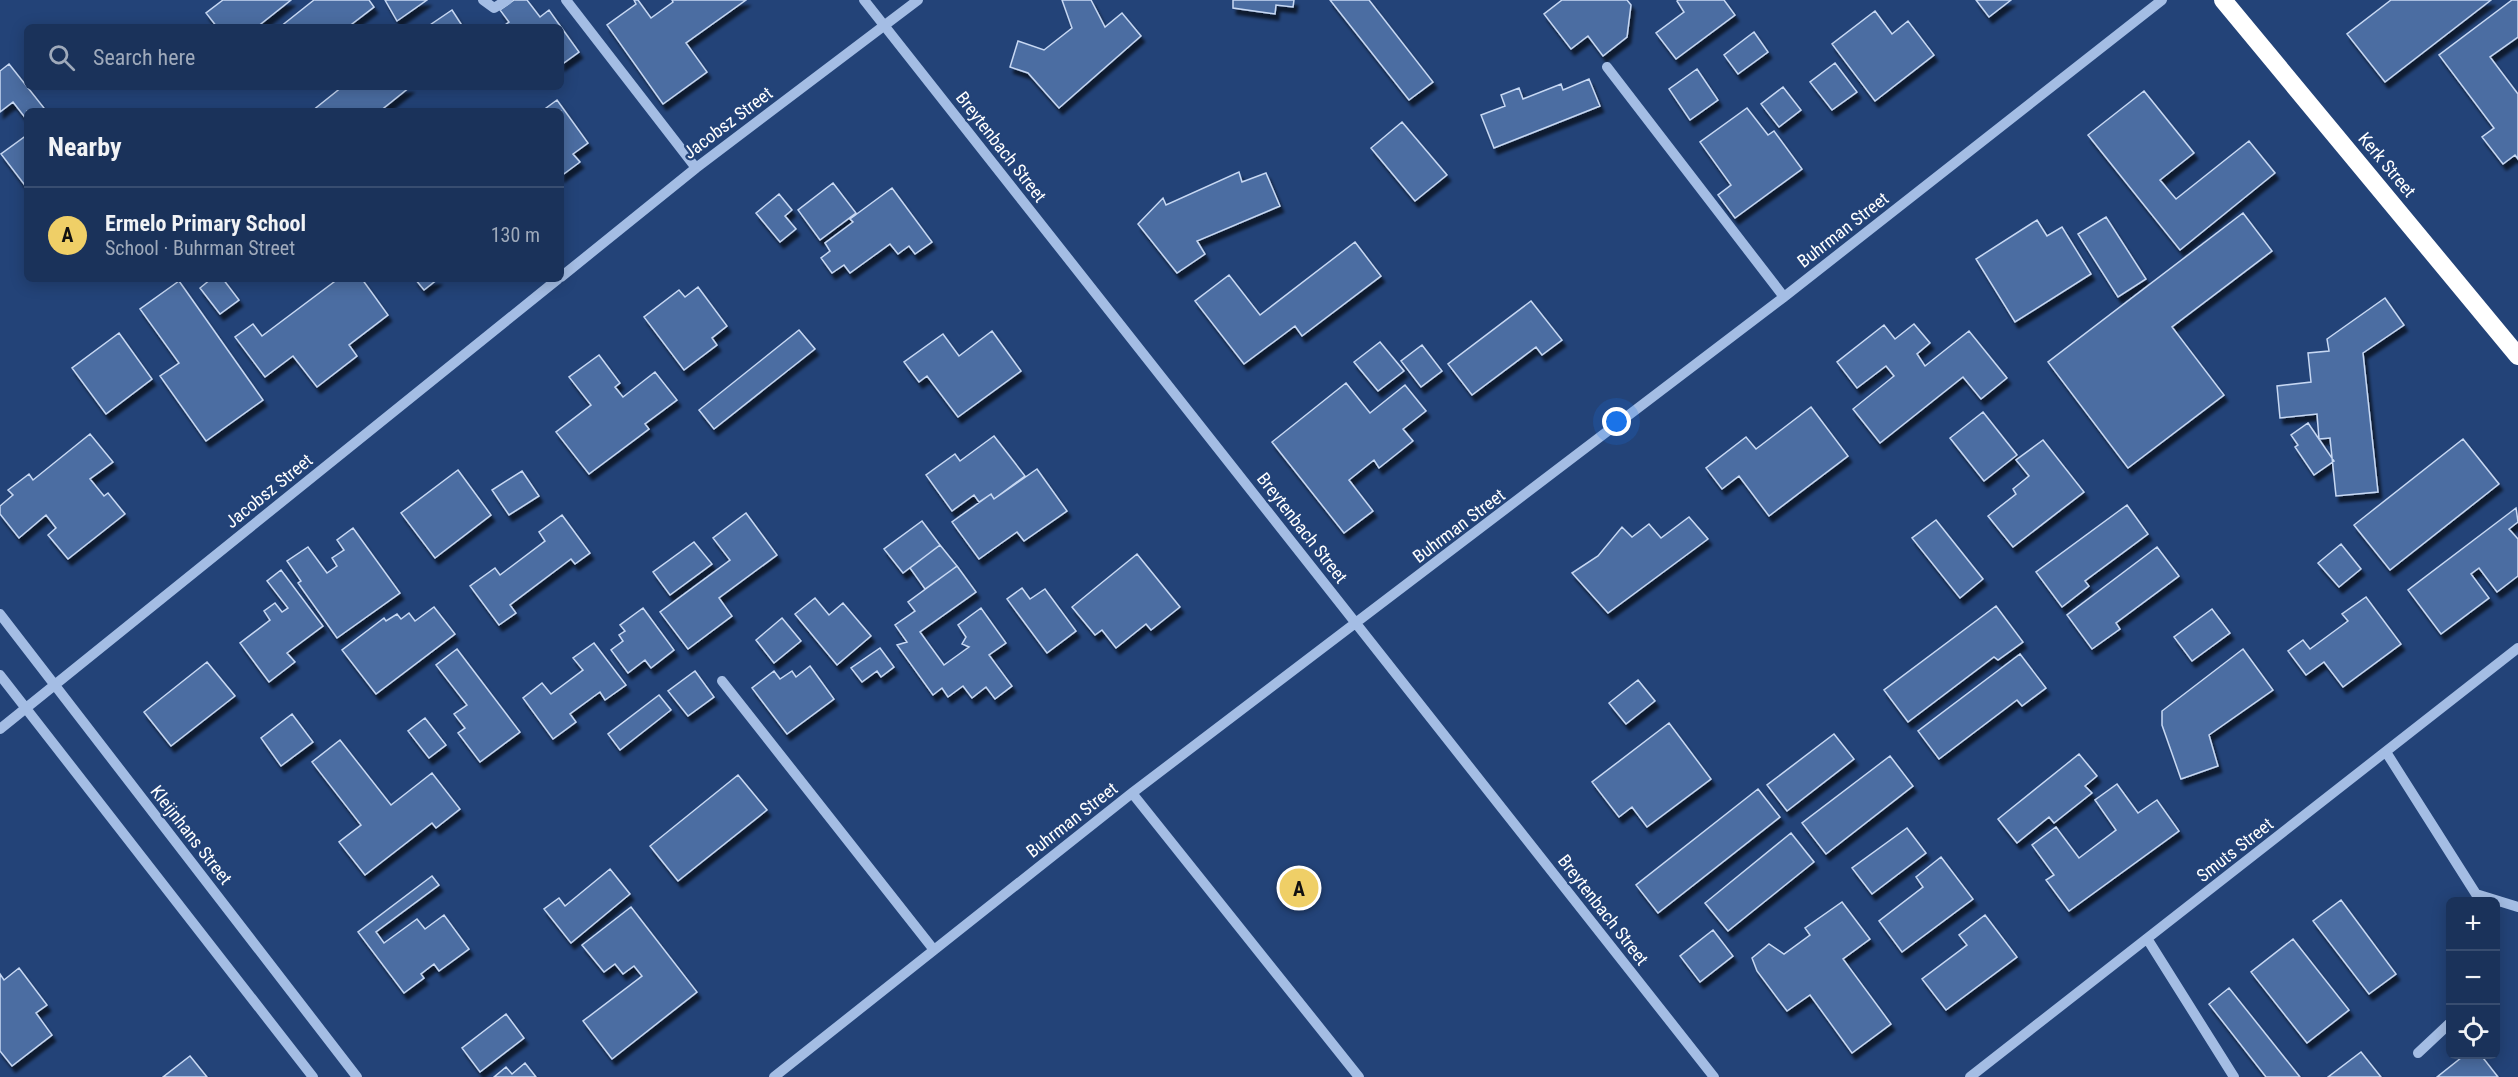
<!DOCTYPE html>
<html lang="en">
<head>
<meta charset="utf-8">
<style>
  body { margin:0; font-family:"Roboto Condensed",sans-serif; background:#273e63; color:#f1f3f6 }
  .controls { position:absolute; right:18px; bottom:18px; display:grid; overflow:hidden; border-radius:9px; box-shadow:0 3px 15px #0003 }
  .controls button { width:54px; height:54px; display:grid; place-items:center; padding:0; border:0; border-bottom:2px solid #384d70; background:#1a325a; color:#f1f3f6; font:30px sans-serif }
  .you { position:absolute; left:1617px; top:422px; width:21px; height:21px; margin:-15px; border:4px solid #fff; border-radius:50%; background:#1a73e8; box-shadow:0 0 0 9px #1a73e833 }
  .badge { display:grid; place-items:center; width:39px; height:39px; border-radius:50%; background:#efcf67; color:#111; font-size:20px; font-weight:700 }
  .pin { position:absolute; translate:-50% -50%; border:3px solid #fff; box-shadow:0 2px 6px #0006 }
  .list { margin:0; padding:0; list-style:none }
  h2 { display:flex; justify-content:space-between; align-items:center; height:78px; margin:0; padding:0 24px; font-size:26px }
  h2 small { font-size:20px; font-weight:400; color:#9faabb }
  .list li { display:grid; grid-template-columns:39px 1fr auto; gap:18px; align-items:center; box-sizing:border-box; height:96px; padding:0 24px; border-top:2px solid #384d70 }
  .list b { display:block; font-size:22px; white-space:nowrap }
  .list p { margin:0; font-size:20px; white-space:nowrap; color:#9faabb }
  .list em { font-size:20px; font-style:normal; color:#9faabb }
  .icon { flex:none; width:33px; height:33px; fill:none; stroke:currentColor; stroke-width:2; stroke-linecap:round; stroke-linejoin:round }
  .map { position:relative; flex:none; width:2518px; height:1077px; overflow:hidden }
  .search { position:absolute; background:#1a325a; box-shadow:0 3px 15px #0003; left:24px; top:24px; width:540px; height:66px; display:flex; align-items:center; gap:15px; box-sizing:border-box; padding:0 21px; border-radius:9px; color:#9faabb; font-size:22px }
  .panel { position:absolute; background:#1a325a; box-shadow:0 3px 15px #0003; left:24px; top:108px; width:540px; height:174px; border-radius:9px }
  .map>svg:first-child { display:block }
  .building { fill:#4b6da2; stroke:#c7d8f3; stroke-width:1.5; filter:url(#shadow) }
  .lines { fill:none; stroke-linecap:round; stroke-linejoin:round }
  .minor { stroke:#a4bde4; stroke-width:10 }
  .highway { stroke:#fff; stroke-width:18 }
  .labels { text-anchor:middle; stroke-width:4.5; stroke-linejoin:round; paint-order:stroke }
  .street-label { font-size:18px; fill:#fff; stroke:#234378 }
</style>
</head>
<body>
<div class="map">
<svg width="2518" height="1077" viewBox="0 0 2518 1077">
  <defs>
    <filter id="shadow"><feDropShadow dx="3.5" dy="6" stdDeviation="1.5" flood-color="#0009"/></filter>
  </defs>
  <rect width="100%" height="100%" fill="#234378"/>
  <path class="building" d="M223 0H291L257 27H217L206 13Z
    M314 0H369L374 7 348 27H280Z
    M385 0H427L397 21Z
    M514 0H527L540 17 549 10 561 27H502L509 22 500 10Z
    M634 0H638L651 18 673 2 672 0H746L686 43 707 72 663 104 607 25 636 4Z
    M1062 0H1091L1105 27 1122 13 1141 36 1059 108 1028 73 1010 67 1018 41 1044 50 1072 28Z
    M1233 0H1294L1293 7 1276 5 1275 14 1233 8Z
    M1330 0H1369L1433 82 1409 100Z
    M1562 0H1627L1631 5 1627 37 1603 56 1588 36 1571 49 1544 14Z
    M1678 0H1724L1735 15 1676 59 1656 33 1684 12 1677 1Z
    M1976 0H2011L1989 17Z
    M2391 0H2491L2385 82 2347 34Z
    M2512 0H2518V37L2490 57 2518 94V159L2515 155 2503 164 2482 137 2494 128 2439 55Z
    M452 10 463 27H427Z
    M1875 11 1892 34 1908 21 1934 55 1875 101 1832 44Z
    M561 27 579 52 561 65Z
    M1754 32 1768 52 1738 74 1724 55Z
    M1835 63 1857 92 1832 110 1810 82Z
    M9 64 44 108 40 111H27V120L13 102 0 112V71Z
    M1697 69 1718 100 1690 120 1669 89Z
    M1589 79 1600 106 1494 148 1481 115 1505 106 1501 95 1519 88 1523 99 1561 84 1563 90Z
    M342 87H410L380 111H312Z
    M1783 87 1801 110 1779 127 1761 104Z
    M2144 91 2194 153 2160 180 2176 199 2249 141 2275 173 2180 250 2088 135Z
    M557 100 588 143 573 154 580 162 561 176V111H542Z
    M1747 108 1768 135 1774 131 1802 169 1735 218 1718 195 1731 185 1700 142Z
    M1402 122 1447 175 1415 201 1371 148Z
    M27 135V188L1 154Z
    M1239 172 1242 182 1266 173 1280 206 1197 241 1205 254 1177 273 1138 224 1163 198 1166 205Z
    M833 183 856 213 820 240 798 210Z
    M892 188 932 242 915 254 909 246 898 254 890 244 850 273 844 265 832 273 821 258 830 251 825 243 853 222 850 219Z
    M779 194 792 210 785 216 796 229 780 242 756 213Z
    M2243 213 2272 251 2172 327 2224 395 2128 468 2048 362Z
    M2106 217 2146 279 2118 297 2078 234Z
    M2037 220 2047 236 2062 227 2091 274 2015 322 1976 259Z
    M1355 242 1381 276 1302 336 1295 326 1244 364 1195 301 1229 275 1260 315Z
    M211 279H223L239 300 220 314 200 288Z
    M338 279H362L388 315 349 345 357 356 317 387 293 356 265 377 235 337 253 324 262 336Z
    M415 279H438L424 290Z
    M179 281 263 400 206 441 160 376 179 363 140 309Z
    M698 287 727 326 712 338 717 345 684 370 644 317 679 290 685 297Z
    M2385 298 2404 325 2363 353 2378 492 2336 496 2330 438 2319 439 2317 414 2280 418 2277 386 2311 382 2308 353 2329 351 2327 339Z
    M1531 301 1562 340 1542 355 1536 347 1472 395 1448 364Z
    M1914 324 1930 343 1917 354 1925 366 1969 331 2007 378 1981 399 1963 377 1880 443 1853 409 1894 376 1886 366 1857 388 1837 362 1884 325 1895 339Z
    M799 330 815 349 714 429 699 410Z
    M992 331 1021 371 958 417 927 376 919 382 904 362 943 334 959 356Z
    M119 333 152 379 106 414 72 368Z
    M1380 342 1404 371 1378 391 1354 362Z
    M1422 345 1442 371 1421 387 1401 361Z
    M599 355 620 383 615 387 623 397 655 372 677 400 645 424 649 429 589 474 556 432 591 405 569 377Z
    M1346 383 1370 413 1405 385 1426 411 1403 429 1413 441 1379 468 1374 460 1349 480 1373 511 1344 533 1272 442Z
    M1811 407 1848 456 1769 516 1739 476 1722 489 1706 468 1746 437 1756 449Z
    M1983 412 2017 455 1984 481 1950 438Z
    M2308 423 2334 461 2314 475 2295 447 2298 445 2291 435Z
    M90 434 113 462 90 479 104 496 108 493 125 514 68 559 48 535 56 528 46 515 19 538 0 514V506L13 495 8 490 29 474 33 480Z
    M994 436 1025 476 994 499 991 494 979 502 974 495 952 511 926 475 955 454 960 461Z
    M2463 439 2499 484 2390 570 2354 525Z
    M2043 440 2084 492 2013 547 1988 516 2016 494 2013 489 2029 476 2016 460Z
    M1037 469 1067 511 1024 541 1017 532 979 559 952 522 991 494 994 499Z
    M458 470 491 515 435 558 401 513Z
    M522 471 539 496 509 515 492 490Z
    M2127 505 2148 534 2085 581 2089 586 2062 607 2036 572Z
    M2516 508 2518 522 2509 529 2518 539V576L2497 592 2479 568 2471 574 2489 598 2441 634 2408 590Z
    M746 513 777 555 719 598 732 616 688 649 660 612 730 560 713 538Z
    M562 515 590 553 575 564 571 559 510 605 516 613 499 625 470 586 495 568 500 575 545 541 539 532Z
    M1689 517 1708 539 1608 613 1572 573 1598 556 1622 527 1632 537 1649 524 1661 538Z
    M1936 520 1983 579 1960 598 1912 538Z
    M922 521 940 545 903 573 884 549Z
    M353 528 400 593 337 638 298 583 301 581 287 561 308 547 327 573 337 566 332 558 344 550 337 540Z
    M694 542 712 564 670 595 653 572Z
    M2341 544 2361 569 2339 587 2318 563Z
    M940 545 957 566 925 589 910 568Z
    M2157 547 2179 576 2116 623 2120 629 2092 649 2067 615Z
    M1137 554 1180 607 1151 630 1146 624 1116 648 1102 630 1095 635 1072 607Z
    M957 566 976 592 920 632 944 665 969 647 962 644 966 637 958 625 981 608 1006 643 989 655 1012 686 995 699 986 687 972 698 963 686 948 697 942 688 933 695 897 645 907 642 895 625 915 611 908 602Z
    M281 570 323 626 287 653 295 662 269 682 240 643 270 620 264 611 275 603 282 612 288 608 267 581Z
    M1022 588 1030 599 1045 589 1076 631 1047 653 1007 599Z
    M2366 597 2401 644 2343 687 2324 662 2306 675 2288 651 2303 640 2310 649 2348 621 2342 614Z
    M815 598 829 615 843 603 871 636 837 665 795 614Z
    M1996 606 2023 642 1998 660 1994 657 1908 722 1884 690Z
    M434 607 455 634 376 694 342 650 384 618 386 621 397 614 401 619 409 613 415 621Z
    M643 608 674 650 651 668 645 660 628 673 611 650 623 641 619 635 625 631 620 625Z
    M2212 609 2230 633 2192 661 2174 637Z
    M782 618 801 641 774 663 756 640Z
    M594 643 626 685 605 700 600 692 570 714 576 722 553 739 523 698 542 683 551 694 583 670 573 658Z
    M880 648 894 667 881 677 877 671 862 682 851 668Z
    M457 649 520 732 480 762 458 733 465 728 454 714 467 705 436 665Z
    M2243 649 2273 690 2209 735 2218 766 2181 779 2162 725V711Z
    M2020 654 2046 688 2022 706 2017 700 1939 759 1918 731Z
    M207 662 235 696 171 746 144 712Z
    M810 666 834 699 787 734 752 688 774 671 780 679 792 671 796 677Z
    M695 671 714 697 688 716 668 691Z
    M1638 680 1655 701 1626 724 1609 703Z
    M659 695 671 710 620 750 608 734Z
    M292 714 313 742 281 766 261 738Z
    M425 718 446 745 429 758 408 731Z
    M1669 723 1711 779 1647 827 1632 807 1619 817 1592 782Z
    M1834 734 1854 759 1787 811 1767 785Z
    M340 740 391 805 432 773 460 809 436 828 432 823 365 875 339 842 361 825 312 762Z
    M2079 754 2097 776 2085 786 2092 793 2054 823 2049 817 2017 843 1998 819Z
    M1890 756 1913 786 1826 854 1802 823Z
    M738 775 767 810 678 881 650 846Z
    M2117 784 2138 813 2157 800 2179 831 2069 911 2046 880 2054 875 2032 845 2056 827 2079 858 2116 830 2095 800Z
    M1758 789 1780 817 1658 913 1636 885Z
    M1907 828 1926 853 1872 894 1852 868Z
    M1791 833 1814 862 1728 931 1705 903Z
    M1941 857 1973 899 1902 952 1879 921 1923 887 1916 877Z
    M610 869 630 894 571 943 544 909 559 898 565 906Z
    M432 876 439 885 376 932 384 943 417 919 425 929 444 915 469 949 439 971 434 964 421 974 424 978 404 993 358 932Z
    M2341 900 2396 974 2369 994 2313 921Z
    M1842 902 1870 939 1843 959 1891 1024 1852 1053 1810 995 1787 1011 1757 971 1752 958 1769 944 1784 954 1810 935 1805 928Z
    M631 907 697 992 612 1059 583 1021 642 976 634 966 623 974 615 964 604 972 582 945Z
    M1985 915 2017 957 1946 1010 1922 979 1967 945 1959 935Z
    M1713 930 1733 956 1700 982 1680 956Z
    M2293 939 2349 1010 2307 1043 2251 972Z
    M19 968 47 1005 36 1013 52 1035 12 1066 0 1051V974L4 980Z
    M2229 988 2300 1077H2266L2209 1004Z
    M506 1014 524 1038 480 1072 462 1048Z
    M2361 1052 2381 1077H2328Z
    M2466 1054H2480L2498 1077H2437Z
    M190 1056 207 1077H163Z
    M525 1063 536 1077H494L506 1067 512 1074Z"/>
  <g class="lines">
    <path class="minor" d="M483 0 494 8 507 0
      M566 0 696 168
      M864 0 1714 1077
      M1607 67 1784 297
      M561 277 696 168 918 0
      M0 614 357 1077
      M0 675 313 1077
      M722 681 934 950
      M0 729 558 279
      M2386 752 2476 894 2518 907
      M1132 793 1359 1077
      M2148 940 2234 1077
      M2418 1053 2450 1023
      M774 1077 1132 793 1784 297 2162 0
      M1970 1077 2518 648"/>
    <path class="highway" d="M2223 0 2518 356"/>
  </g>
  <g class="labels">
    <g class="street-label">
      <text transform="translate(728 123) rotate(-37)" y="6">Jacobsz Street</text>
      <text transform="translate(1001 147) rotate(52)" y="6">Breytenbach Street</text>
      <text transform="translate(2387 165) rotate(50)" y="6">Kerk Street</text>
      <text transform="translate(1843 230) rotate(-38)" y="6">Buhrman Street</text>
      <text transform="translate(269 491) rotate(-39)" y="6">Jacobsz Street</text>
      <text transform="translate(1459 526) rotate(-37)" y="6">Buhrman Street</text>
      <text transform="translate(1302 528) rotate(52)" y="6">Breytenbach Street</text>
      <text transform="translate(1072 820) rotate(-38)" y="6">Buhrman Street</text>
      <text transform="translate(191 835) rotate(52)" y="6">Kleijnhans Street</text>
      <text transform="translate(2235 850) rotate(-38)" y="6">Smuts Street</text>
      <text transform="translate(1603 910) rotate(52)" y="6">Breytenbach Street</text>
    </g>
  </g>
</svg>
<div class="controls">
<button>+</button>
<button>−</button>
<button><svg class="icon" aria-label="locate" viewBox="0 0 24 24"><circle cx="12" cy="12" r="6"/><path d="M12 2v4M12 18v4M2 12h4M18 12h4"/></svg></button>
</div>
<div class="you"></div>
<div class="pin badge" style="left:1299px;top:888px">A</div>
<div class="search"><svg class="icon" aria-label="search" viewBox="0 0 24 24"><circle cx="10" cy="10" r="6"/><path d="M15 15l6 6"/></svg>Search here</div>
<section class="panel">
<h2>Nearby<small></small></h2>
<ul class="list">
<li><span class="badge">A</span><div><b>Ermelo Primary School</b><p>School · Buhrman Street</p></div><em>130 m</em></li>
</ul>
</section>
</div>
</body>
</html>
